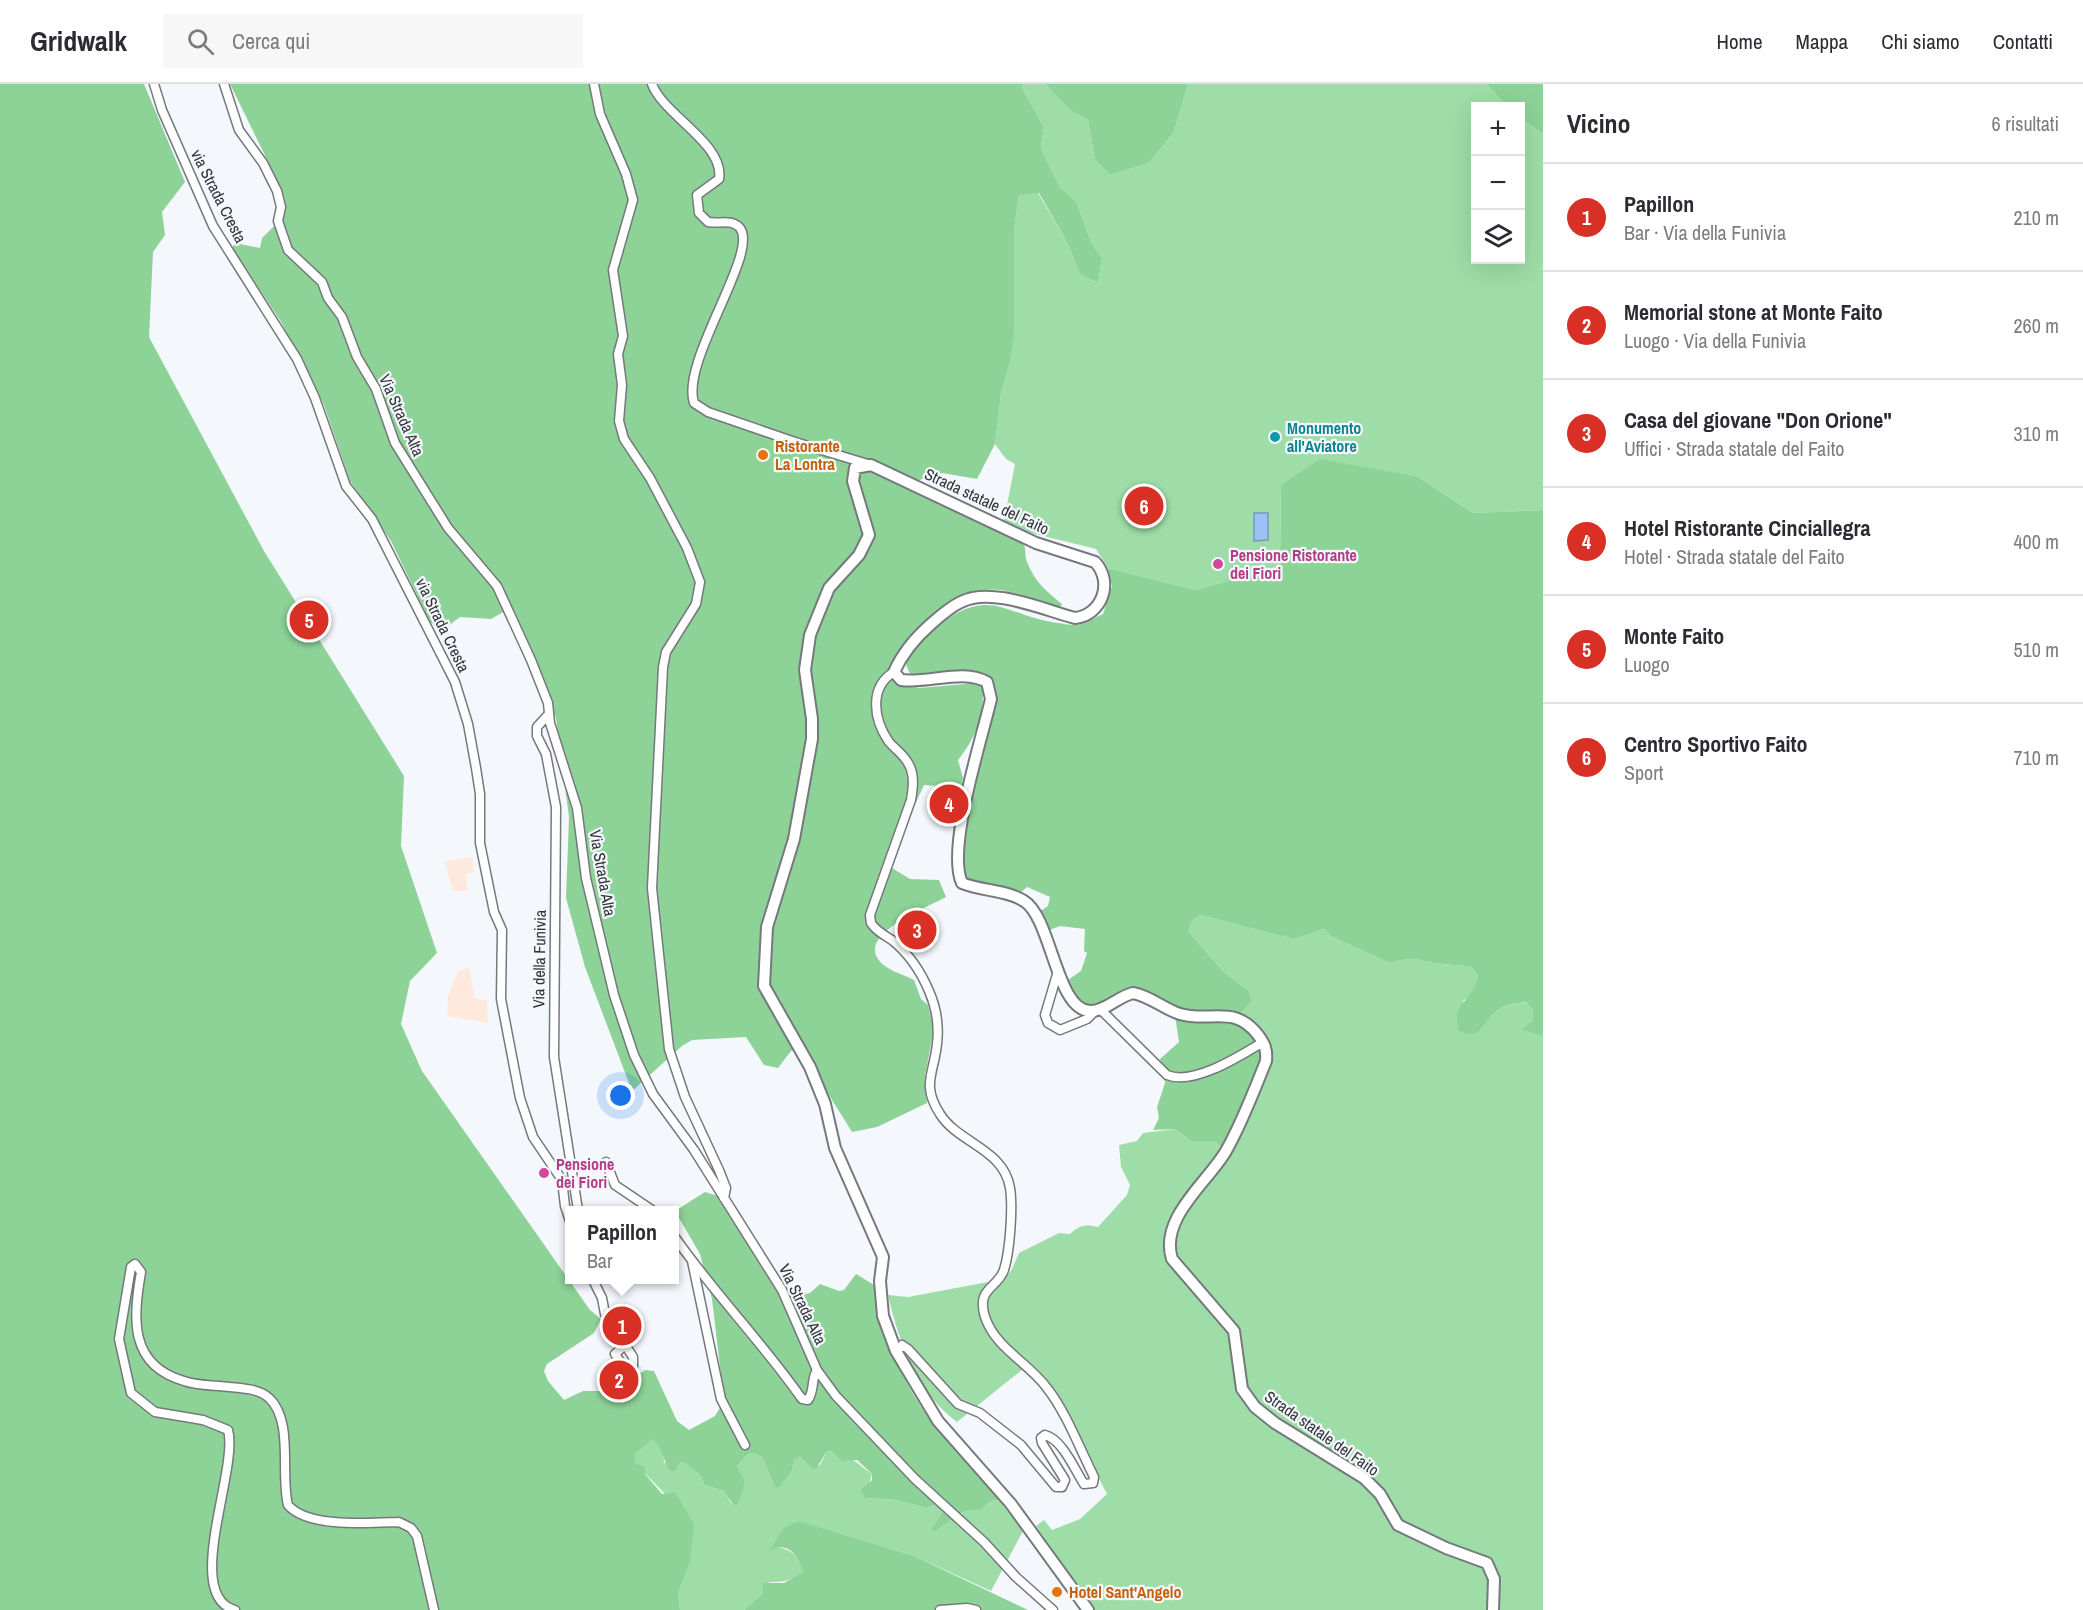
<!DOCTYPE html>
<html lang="it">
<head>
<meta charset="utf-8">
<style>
  body { margin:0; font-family:"Archivo Narrow",sans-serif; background:#f7f7f7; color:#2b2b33 }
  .controls { position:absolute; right:18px; top:18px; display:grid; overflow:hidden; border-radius:0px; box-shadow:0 6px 24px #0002 }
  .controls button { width:54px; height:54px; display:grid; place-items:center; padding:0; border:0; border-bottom:2px solid #e1e1e2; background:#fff; color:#2b2b33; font:30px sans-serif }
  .you { position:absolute; left:621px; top:1012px; width:21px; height:21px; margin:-15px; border:4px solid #fff; border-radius:50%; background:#1a73e8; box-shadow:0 0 0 9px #1a73e833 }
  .badge { display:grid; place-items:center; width:39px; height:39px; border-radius:50%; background:#d93025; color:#fff; font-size:20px; font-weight:700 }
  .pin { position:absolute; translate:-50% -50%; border:3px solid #fff; box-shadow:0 2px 6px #0006 }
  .popup { position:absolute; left:565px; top:1122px; width:114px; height:78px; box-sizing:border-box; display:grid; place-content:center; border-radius:0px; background:#fff; filter:drop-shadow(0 2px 4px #0005); font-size:20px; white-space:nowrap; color:#7c7c81 }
  .popup b { font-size:22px; color:#2b2b33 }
  .popup::after { content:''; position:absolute; left:50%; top:100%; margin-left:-12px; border:12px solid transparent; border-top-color:#fff }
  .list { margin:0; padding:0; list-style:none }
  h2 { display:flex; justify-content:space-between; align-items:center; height:78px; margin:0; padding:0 24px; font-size:26px }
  h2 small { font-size:20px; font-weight:400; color:#7c7c81 }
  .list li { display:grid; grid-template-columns:39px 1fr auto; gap:18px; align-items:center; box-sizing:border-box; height:108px; padding:0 24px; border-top:2px solid #e1e1e2 }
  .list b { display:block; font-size:22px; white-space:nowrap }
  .list p { margin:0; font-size:20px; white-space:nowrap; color:#7c7c81 }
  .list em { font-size:20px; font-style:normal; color:#7c7c81 }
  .icon { flex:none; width:33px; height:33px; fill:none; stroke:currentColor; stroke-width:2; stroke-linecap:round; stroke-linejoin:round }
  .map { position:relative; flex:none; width:1543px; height:1526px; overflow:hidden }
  header { display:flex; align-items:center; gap:36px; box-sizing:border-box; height:84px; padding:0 30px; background:#fff; border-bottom:2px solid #e1e1e2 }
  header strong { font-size:28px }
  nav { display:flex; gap:33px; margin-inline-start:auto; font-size:21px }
  .search { width:420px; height:54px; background:#f7f7f7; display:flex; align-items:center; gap:15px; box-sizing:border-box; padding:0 21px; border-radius:0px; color:#7c7c81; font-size:22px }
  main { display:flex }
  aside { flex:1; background:#fff }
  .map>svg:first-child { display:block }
  .industrial { fill:#ffe9dc }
  .green { fill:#9edda7 }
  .forest { fill:#8dd297 }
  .water { fill:#9bc1f7; stroke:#7c96bd; stroke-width:1.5 }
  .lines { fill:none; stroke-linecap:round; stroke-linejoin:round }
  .minor-casing { stroke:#75787c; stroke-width:11 }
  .tertiary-casing { stroke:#75787c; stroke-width:14 }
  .minor { stroke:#fff; stroke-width:8 }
  .tertiary { stroke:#fff; stroke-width:10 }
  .culture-dot { fill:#0f9aa8; stroke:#f4f8fd; stroke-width:2 }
  .food-dot { fill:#e8710a; stroke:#f4f8fd; stroke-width:2 }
  .hotel-dot { fill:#d1479c; stroke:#f4f8fd; stroke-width:2 }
  .labels { text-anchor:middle; stroke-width:4.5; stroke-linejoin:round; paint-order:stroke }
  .street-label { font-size:16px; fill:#323335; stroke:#f4f8fd }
  .culture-label { font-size:16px; font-weight:bold; fill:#0d838f; stroke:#f4f8fd; text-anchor:start }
  .food-label { font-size:16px; font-weight:bold; fill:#c56008; stroke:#f4f8fd; text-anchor:start }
  .hotel-label { font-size:16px; font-weight:bold; fill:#b23c85; stroke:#f4f8fd; text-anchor:start }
</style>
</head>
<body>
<header>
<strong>Gridwalk</strong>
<div class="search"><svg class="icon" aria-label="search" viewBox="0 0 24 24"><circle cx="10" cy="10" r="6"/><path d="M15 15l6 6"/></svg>Cerca qui</div>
<nav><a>Home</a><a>Mappa</a><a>Chi siamo</a><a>Contatti</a></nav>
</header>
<main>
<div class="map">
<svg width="1543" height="1526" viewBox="0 0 1543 1526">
  <rect width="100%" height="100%" fill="#f4f8fd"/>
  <path class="industrial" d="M472 773 474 788 466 791 468 807H453L444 777Z
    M469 883 475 915 487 916 488 939 447 932 448 911 458 887Z"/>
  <path class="green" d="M1023 0H1045L1071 27 1088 36 1095 76 1110 91 1149 79 1174 48 1188 0H1486L1507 22H1476V176H1520L1521 34 1543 50V426L1473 429 1418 393 1281 401 1280 482 1196 506 1108 484 1096 465 1003 442 1015 380 1006 375 995 360 1001 310 1010 278 1014 147 1019 110 1038 109 1067 158 1080 190 1098 199 1102 176 1091 158 1076 117 1060 103 1045 73 1041 63 1044 43 1022 4Z
    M1200 831 1294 855 1324 845 1331 852 1389 879C1419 871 1415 877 1442 880 1452 881 1461 881 1471 883L1478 892C1476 904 1474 910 1463 917L1478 949C1496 925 1497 921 1528 918L1533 926V936L1523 946 1543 952V1526H1498L1499 1494 1491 1475 1448 1460 1402 1438 1384 1407 1367 1390 1277 1335 1258 1319 1247 1303 1238 1245 1177 1173V1154L1184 1129 1231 1069 1271 978C1273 956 1259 940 1240 930L1252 917 1249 907 1223 887 1188 847 1192 837Z
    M1175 1045 1191 1057H1217L1223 1064 1176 1125 1166 1169 1230 1249 1238 1306 1362 1397 1377 1412 1391 1438 1485 1482 1490 1495 1489 1526H1093L1036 1442 1044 1436 1052 1446 1080 1435 1107 1410 1050 1301 1028 1281 957 1338C918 1310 898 1256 888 1211L908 1213 1004 1195 1011 1187 1019 1169 1059 1149 1070 1150C1079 1141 1086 1140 1098 1143L1127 1111 1130 1101 1121 1083 1119 1061 1137 1057 1143 1049Z
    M653 1354 663 1364 664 1379 686 1378 701 1392 704 1401 723 1407 732 1420 745 1397 737 1382 748 1370 753 1369 762 1373 774 1401 792 1386 795 1375 800 1373 811 1384 820 1381 827 1367C847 1367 857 1380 872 1390L865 1414 896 1416 927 1424 937 1420 945 1424 931 1445 957 1434 965 1427 980 1426 992 1417 1002 1415 1023 1447 991 1507 914 1472 798 1437 779 1463C792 1467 802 1473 803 1488 791 1497 783 1498 769 1498L763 1509 744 1526H680L678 1509 690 1479 666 1411 636 1380 633 1370Z"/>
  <path class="forest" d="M0 0H144L185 98 162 128 165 151 153 168 149 253 264 467 404 692 401 762 437 869 410 897 401 940 422 987 590 1226 601 1235 594 1249 547 1280 544 1287 548 1297 564 1316 583 1307H599L608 1302 628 1298 645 1286 654 1287 677 1337 689 1346 715 1332 724 1317 712 1215 700 1170 675 1127 705 1108 718 1112 784 1213 810 1209 820 1200 839 1207 844 1206 856 1190 876 1202C871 1239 909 1307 931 1337 951 1365 979 1389 1002 1415L992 1417 980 1426 965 1427 935 1447 931 1445 945 1424 937 1420 927 1424 896 1416 865 1414 861 1406 872 1396V1390L857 1376 842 1377 832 1367H827L816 1385 811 1384 800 1373 795 1375 792 1386 778 1404 774 1401 762 1373 753 1369 748 1370 737 1382 745 1397 738 1421 733 1420 723 1407 704 1401 701 1392 686 1379 680 1378 675 1387H670C662 1375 664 1365 653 1355L634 1370 636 1380 645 1383V1390L662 1410 675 1408 694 1440 690 1479 678 1509 680 1526H0Z
    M230 0H1023L1022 4 1044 43 1041 63 1045 73 1060 103 1076 117 1091 158 1102 175 1098 199 1080 190 1067 158 1039 109 1019 111 1014 147V246L1010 278 1001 310 995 360 977 395 942 389 903 401 1023 459C1027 466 1024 471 1027 478 1035 498 1046 507 1062 520L1060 524C1045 521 1034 516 1021 511 979 496 956 513 925 539 912 550 896 565 893 582L909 601 919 604 977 599 983 605C984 632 975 655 958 676L963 694 961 704 924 701 887 781 910 795 939 796 946 813C928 823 860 849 878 875 885 886 903 890 914 896L921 915 928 921 934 946 925 991 927 1019 877 1043 852 1048 824 1003 805 961 791 967 778 984 764 981 746 953 692 956 682 962 632 1007 585 883 566 814 569 733 556 634 505 527 491 535 460 533 443 546 430 538 391 457 350 397 324 321 311 294 280 236 232 164 235 159 260 164 262 154 277 139 282 106Z
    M1045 0H1188L1174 48 1149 79 1110 91 1095 76 1088 36 1071 27Z
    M1486 0H1543V50L1521 34 1520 22H1507Z
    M1320 375 1418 393 1473 429 1543 426V952L1522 946 1533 936V926L1527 918C1497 921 1496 926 1478 949L1468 950 1459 947C1450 918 1474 918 1478 892L1471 883C1461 881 1452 881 1442 880 1415 877 1419 871 1389 879L1331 852 1324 845 1294 855 1200 831 1192 837 1188 847 1223 887 1249 907 1252 917 1240 930 1177 925 1140 908 1093 924 1081 921 1068 896 1081 887 1087 869 1084 867 1085 845 1060 842 1047 847 1039 828 1048 822 1050 813 1027 803 1019 810 973 799 964 794 962 788 967 730 996 618C996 564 948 597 918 594 909 593 907 583 905 576 913 561 928 549 941 539 992 502 1005 532 1058 539 1065 540 1075 542 1081 540 1088 538 1096 533 1103 530L1112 502 1108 484 1196 506 1280 482 1281 401Z
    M1175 932C1213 934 1255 930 1263 976L1223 1064 1216 1057H1191L1175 1045 1153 1046 1159 1034 1157 1023 1165 999 1160 975 1179 958Z
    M799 1437 914 1472 1028 1526H744L763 1509V1499H784L803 1488C802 1478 792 1462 779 1463 776 1463 773 1466 770 1466L784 1444Z"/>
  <path class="water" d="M1254 429H1268V456L1254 457Z"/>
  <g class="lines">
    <g class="minor-casing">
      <path id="minor" d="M154 0 162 26 213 142 297 275 315 314 346 402 372 435 455 598 468 640 476 684 480 710V759L494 828 502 846 501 915 520 1014 533 1053 562 1096 565 1122 570 1137
        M224 0 239 46 263 79 277 107 281 123 278 137 288 166 322 198 328 214 342 233 357 273 376 305 395 359 448 444 497 502 531 576 548 619 550 639 577 724 586 794 614 911 634 971 653 1010 694 1066 782 1206 817 1286 836 1312 915 1395 984 1458 1016 1493 1053 1526
        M594 0 600 30 626 90 633 116 613 186 623 252 618 270 622 301 619 337 624 355 650 394 687 464 700 498 696 520 666 568 663 583 652 804 669 965 685 1013 719 1086 726 1104 724 1114
        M652 0C663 31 725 60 719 95L697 111 699 129 708 138C719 140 731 135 739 143 762 166 680 276 694 319L708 328 795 358 871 381
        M894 588C869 603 873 635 889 658 895 665 904 671 908 679 915 690 913 704 911 716L870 831 871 839C876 847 884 851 892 856 908 869 921 888 929 907 936 923 939 943 937 960 934 989 921 1001 940 1030 958 1059 1004 1065 1010 1104 1013 1123 1010 1167 1004 1186 997 1205 976 1204 985 1233 996 1265 1028 1278 1047 1304 1066 1328 1080 1365 1094 1393L1093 1399 1084 1400C1075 1386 1062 1355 1045 1351L1041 1354 1042 1359 1065 1396 1062 1403H1056L1021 1361 980 1329 958 1320 908 1265 902 1261 896 1267
        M548 631 537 643V652L546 670 556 723 554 973 578 1126
        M1058 887 1045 931 1048 939 1060 946 1087 935 1095 927
        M1100 925 1167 991C1193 1002 1240 972 1263 958
        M606 1078 615 1101 652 1126
        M674 1152C713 1208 762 1258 802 1315L808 1316C815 1306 811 1294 817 1286
        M692 1177 721 1315 745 1361
        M593 1196 602 1214 605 1230 633 1273V1283L627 1288 615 1270 625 1261
        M235 1526C182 1512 239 1385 228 1346L203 1336 155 1328 131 1309 119 1255 131 1183 135 1180 141 1188C133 1235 129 1281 184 1297 198 1302 215 1301 230 1303 242 1304 260 1305 269 1314 294 1337 280 1391 288 1421 307 1444 370 1439 399 1438L411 1444 417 1452 434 1526
        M940 1526 967 1524 976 1526"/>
    </g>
    <g class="tertiary-casing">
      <path id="tertiary" d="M1088 1526 1011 1420 938 1337 896 1267 883 1232 880 1197 883 1173 835 1064 825 1020 810 983 764 902 767 843 794 755 812 655V635L805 586 810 551 829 504 859 471 869 451 853 397 855 384 871 381 1036 459 1095 478C1114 498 1102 531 1075 534 1044 526 991 502 961 518 950 523 940 532 931 540 915 554 903 568 894 588L901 596C928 600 963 584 987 598L991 615C982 654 946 765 962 799 981 807 1007 806 1024 817 1052 834 1056 928 1091 927 1106 927 1119 912 1133 909 1150 912 1164 925 1180 930 1211 939 1234 920 1258 951 1265 960 1267 966 1266 977 1254 1007 1242 1039 1226 1067 1208 1098 1159 1134 1172 1175L1234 1247 1242 1305 1255 1323 1275 1339 1364 1394 1380 1410 1398 1441 1446 1464 1487 1479 1494 1495 1493 1526"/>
    </g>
    <use href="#minor" class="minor"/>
    <use href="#tertiary" class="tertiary"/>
  </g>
  <circle class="culture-dot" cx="1275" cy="353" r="6"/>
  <g class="food-dot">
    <circle cx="763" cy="371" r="6"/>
    <circle cx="1057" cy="1508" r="6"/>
  </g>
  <g class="hotel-dot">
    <circle cx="1218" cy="480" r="6"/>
    <circle cx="544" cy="1089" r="6"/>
  </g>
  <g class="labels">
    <g class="street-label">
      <text transform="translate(219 112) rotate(63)" y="6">via Strada Cresta</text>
      <text transform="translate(402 331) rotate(66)" y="6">Via Strada Alta</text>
      <text transform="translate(987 417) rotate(25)" y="6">Strada statale del Faito</text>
      <text transform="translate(443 541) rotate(64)" y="6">via Strada Cresta</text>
      <text transform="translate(603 789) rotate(80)" y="6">Via Strada Alta</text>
      <text transform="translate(539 875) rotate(-89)" y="6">Via della Funivia</text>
      <text transform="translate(803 1220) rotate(64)" y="6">Via Strada Alta</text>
      <text transform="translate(1322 1349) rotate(35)" y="6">Strada statale del Faito</text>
    </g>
    <g class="culture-label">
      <text x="1287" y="350">Monumento<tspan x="1287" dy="18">all'Aviatore</tspan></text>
    </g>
    <g class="food-label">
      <text x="775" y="368">Ristorante<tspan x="775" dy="18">La Lontra</tspan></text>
      <text x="1069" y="1514">Hotel Sant'Angelo</text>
    </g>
    <g class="hotel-label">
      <text x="1230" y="477">Pensione Ristorante<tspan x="1230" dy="18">dei Fiori</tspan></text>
      <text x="556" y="1086">Pensione<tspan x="556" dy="18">dei Fiori</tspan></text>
    </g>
  </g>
</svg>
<div class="controls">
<button>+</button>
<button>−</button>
<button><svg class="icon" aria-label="layers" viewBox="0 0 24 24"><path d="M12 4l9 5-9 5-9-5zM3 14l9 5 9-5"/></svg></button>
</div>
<div class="you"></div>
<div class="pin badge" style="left:622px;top:1242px">1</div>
<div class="popup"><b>Papillon</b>Bar</div>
<div class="pin badge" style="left:619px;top:1296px">2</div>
<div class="pin badge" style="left:917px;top:846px">3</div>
<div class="pin badge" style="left:949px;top:720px">4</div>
<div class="pin badge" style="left:309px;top:536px">5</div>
<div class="pin badge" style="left:1144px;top:422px">6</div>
</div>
<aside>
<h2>Vicino<small>6 risultati</small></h2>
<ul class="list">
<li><span class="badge">1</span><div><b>Papillon</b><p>Bar · Via della Funivia</p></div><em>210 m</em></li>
<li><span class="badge">2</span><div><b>Memorial stone at Monte Faito</b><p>Luogo · Via della Funivia</p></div><em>260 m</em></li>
<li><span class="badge">3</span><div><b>Casa del giovane &quot;Don Orione&quot;</b><p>Uffici · Strada statale del Faito</p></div><em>310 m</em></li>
<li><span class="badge">4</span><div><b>Hotel Ristorante Cinciallegra</b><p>Hotel · Strada statale del Faito</p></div><em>400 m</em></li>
<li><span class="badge">5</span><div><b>Monte Faito</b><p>Luogo</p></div><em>510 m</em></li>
<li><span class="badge">6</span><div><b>Centro Sportivo Faito</b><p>Sport</p></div><em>710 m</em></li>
</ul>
</aside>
</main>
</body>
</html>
